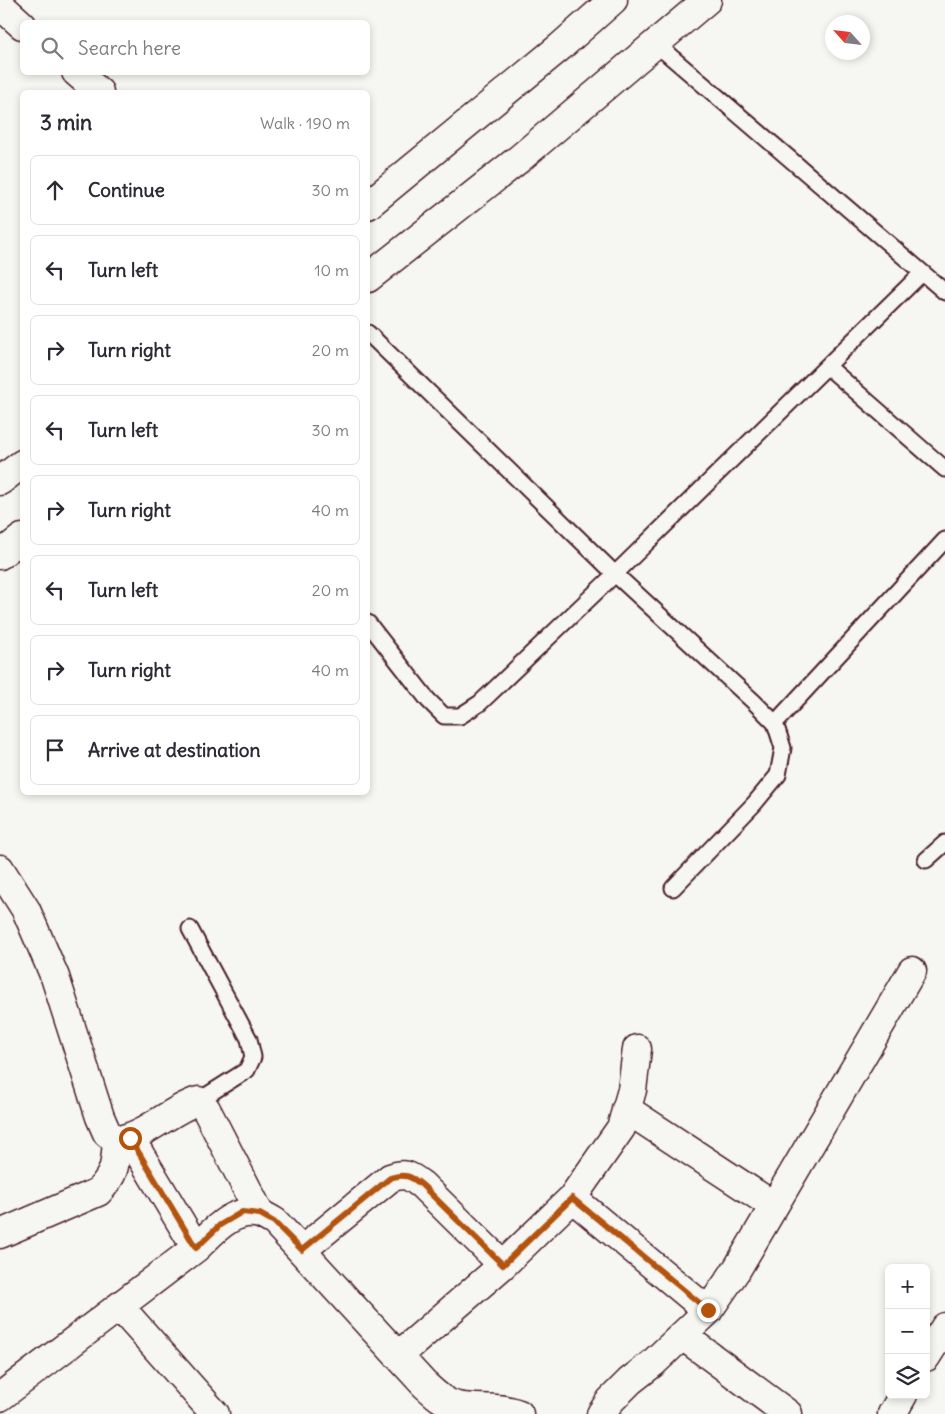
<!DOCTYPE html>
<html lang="en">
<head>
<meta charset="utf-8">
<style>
  body { margin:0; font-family:Delius,sans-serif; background:#f2f2f3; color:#2b2b33 }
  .controls { position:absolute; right:15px; bottom:15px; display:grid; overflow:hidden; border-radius:8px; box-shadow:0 2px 8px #0003 }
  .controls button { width:45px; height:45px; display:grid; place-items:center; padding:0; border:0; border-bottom:1px solid #e1e1e2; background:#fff; color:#2b2b33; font:25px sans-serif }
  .compass { position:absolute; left:825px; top:15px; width:45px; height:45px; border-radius:50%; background:#fff; box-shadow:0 2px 8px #0003; rotate:297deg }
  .stop { position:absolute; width:15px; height:15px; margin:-11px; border:4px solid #b45309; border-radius:50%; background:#fff }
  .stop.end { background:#b45309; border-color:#fff; box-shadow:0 1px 5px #0008 }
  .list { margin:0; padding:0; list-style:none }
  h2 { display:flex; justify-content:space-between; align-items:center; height:65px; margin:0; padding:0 20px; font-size:21px }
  h2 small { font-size:16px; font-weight:400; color:#7c7c81 }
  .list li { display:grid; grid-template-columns:32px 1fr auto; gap:15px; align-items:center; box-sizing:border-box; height:70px; margin:0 10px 10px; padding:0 10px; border:1px solid #e1e1e2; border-radius:8px }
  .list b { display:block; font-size:19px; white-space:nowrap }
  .list em { font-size:16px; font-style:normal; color:#7c7c81 }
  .icon { flex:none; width:28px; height:28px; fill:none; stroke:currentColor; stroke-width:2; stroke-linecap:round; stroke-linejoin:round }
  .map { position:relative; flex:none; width:945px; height:1414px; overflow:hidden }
  .search { position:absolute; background:#fff; box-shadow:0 2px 8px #0003; left:20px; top:20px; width:350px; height:55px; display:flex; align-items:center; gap:12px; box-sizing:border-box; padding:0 18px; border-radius:8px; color:#7c7c81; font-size:19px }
  .panel { position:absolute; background:#fff; box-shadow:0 2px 8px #0003; left:20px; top:90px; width:350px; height:705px; border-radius:8px }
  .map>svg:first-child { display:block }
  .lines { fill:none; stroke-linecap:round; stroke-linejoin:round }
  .lane-casing { stroke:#4a1f2b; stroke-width:19 }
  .street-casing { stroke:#4a1f2b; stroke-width:31 }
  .highway-casing { stroke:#4a1f2b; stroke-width:31 }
  .lane { stroke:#f6f6f2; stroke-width:15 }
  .street { stroke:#f6f6f2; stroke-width:28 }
  .highway { stroke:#f6f6f2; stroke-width:28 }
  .route { stroke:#b45309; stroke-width:6 }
</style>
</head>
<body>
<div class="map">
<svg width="945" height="1414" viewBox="0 0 945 1414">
  <rect width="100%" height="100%" fill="#f6f6f2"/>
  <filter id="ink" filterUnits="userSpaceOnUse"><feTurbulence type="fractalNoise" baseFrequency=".02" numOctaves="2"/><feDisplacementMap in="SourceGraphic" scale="10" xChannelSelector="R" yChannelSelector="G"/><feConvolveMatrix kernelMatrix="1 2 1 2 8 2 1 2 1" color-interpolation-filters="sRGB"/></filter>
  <g filter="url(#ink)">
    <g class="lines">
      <g class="lane-casing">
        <path id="lane" d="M656 44 945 292
          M368 333 615 574 754 702 775 723 783 748 778 775 754 804 673 888
          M827 366 945 469
          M368 623 428 700 444 716H460L480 703 615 574 922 273
          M775 723 945 540
          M926 860 945 843
          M190 929 249 1039 253 1057 247 1070 198 1101"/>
      </g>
      <g class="street-casing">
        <path id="street" d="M0 5 22 25
          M76 72 99 92
          M0 869 26 910 55 977 100 1117 107 1133 117 1140C147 1136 169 1110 198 1101L206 1109 260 1214
          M626 1109 774 1206
          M130 1138 196 1248
          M572 1198 708 1311
          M0 1234 98 1192C116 1173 115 1165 117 1140
          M302 1250 390 1178C405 1172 410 1176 422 1185L503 1265
          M120 1307 215 1414
          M683 1336 788 1414
          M398 1356 503 1265 572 1198 621 1128 632 1090 637 1049
          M926 1357 945 1327
          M0 1397 196 1248C213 1232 233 1207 260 1214 265 1216 270 1219 275 1222L424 1384C434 1393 444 1403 457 1406 478 1410 499 1406 519 1414
          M601 1414 610 1401 630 1381 653 1363 708 1311 737 1269 912 971
          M892 1414 903 1395"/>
      </g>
      <g class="highway-casing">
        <path id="highway" d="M368 205 560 47 613 0
          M368 278 519 159 707 0
          M0 481 22 464
          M0 555 22 538"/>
      </g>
      <use href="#lane" class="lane"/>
      <use href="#street" class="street"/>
      <use href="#highway" class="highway"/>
    </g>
  </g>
  <g class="lines" filter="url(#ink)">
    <path class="route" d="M130 1138 196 1248 220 1225 242 1212 260 1214 274 1222 302 1250 390 1178C404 1173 411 1176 422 1185L503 1265 572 1198 708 1310"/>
  </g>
</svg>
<div class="controls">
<button>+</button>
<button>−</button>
<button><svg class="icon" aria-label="layers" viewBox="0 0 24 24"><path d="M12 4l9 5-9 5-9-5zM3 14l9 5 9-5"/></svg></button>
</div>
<svg class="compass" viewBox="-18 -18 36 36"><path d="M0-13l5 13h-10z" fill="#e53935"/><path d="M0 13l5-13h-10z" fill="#7c7c81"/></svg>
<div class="stop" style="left:130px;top:1138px"></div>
<div class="stop end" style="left:708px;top:1310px"></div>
<div class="search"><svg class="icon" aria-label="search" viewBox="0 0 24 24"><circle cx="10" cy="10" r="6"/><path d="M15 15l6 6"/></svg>Search here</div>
<section class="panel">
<h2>3 min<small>Walk · 190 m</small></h2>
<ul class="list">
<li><svg class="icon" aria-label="ahead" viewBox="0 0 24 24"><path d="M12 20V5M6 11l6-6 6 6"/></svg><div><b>Continue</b></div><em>30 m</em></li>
<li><svg class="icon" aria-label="left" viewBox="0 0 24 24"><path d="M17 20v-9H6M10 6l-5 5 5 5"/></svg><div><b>Turn left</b></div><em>10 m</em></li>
<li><svg class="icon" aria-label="right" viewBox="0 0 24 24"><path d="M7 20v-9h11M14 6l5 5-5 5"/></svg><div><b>Turn right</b></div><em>20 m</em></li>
<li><svg class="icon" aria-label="left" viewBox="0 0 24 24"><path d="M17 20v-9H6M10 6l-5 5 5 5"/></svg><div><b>Turn left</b></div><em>30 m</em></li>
<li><svg class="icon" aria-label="right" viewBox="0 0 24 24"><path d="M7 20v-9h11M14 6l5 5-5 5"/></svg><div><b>Turn right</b></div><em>40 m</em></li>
<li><svg class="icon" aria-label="left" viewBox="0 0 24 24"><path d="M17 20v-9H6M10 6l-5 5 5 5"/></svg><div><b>Turn left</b></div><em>20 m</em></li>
<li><svg class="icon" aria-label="right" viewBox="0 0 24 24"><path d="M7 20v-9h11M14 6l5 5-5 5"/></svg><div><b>Turn right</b></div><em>40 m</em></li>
<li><svg class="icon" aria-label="arrive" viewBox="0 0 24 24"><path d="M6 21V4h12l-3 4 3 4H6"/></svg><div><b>Arrive at destination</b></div></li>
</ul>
</section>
</div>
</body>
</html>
